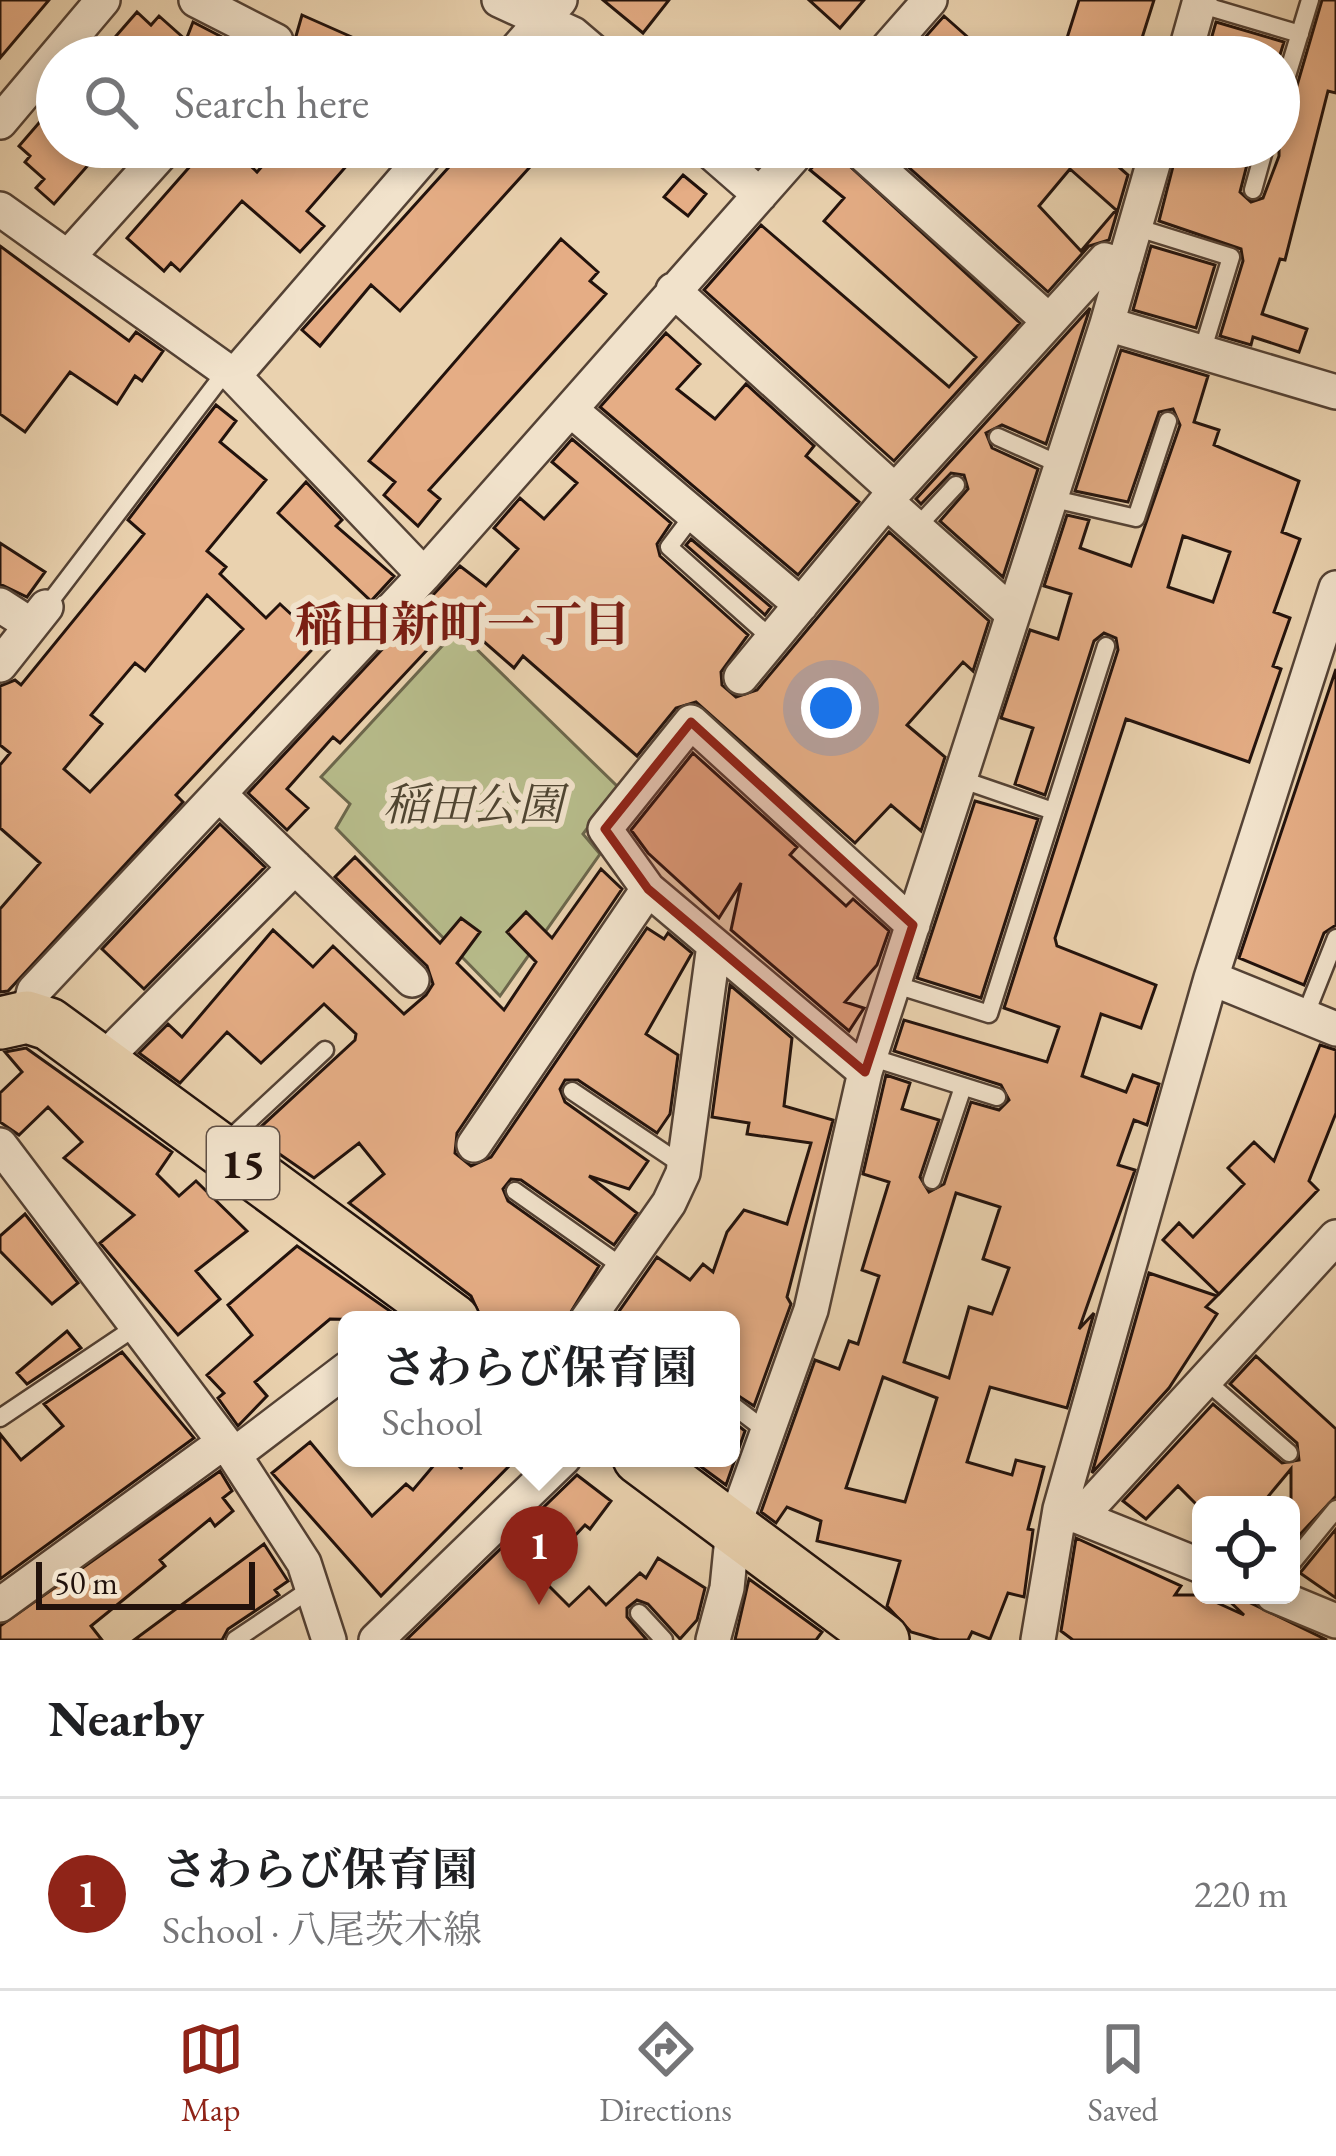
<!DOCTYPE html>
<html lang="en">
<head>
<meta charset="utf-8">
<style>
  body { margin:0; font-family:"EB Garamond","Noto Serif JP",serif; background:#f6f6f6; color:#202124 }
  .controls { position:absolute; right:36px; bottom:36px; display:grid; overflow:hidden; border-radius:18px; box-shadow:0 6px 18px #0003 }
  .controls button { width:108px; height:108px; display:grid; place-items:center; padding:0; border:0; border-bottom:3px solid #e0e0e0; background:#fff; color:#202124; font:60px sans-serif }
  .scale { position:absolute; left:36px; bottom:30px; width:219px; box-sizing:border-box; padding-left:12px; border:6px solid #22120c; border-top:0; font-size:33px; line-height:42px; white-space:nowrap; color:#22120c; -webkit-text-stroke:9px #f1e2cb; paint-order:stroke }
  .you { position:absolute; left:831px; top:708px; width:42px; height:42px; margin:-30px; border:9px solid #fff; border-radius:50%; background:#1a73e8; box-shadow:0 0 0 18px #1a73e833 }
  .badge { display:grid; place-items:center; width:78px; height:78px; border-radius:50%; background:#8f2418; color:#fff; font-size:39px; font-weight:700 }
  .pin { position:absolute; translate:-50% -99px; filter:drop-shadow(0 3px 6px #0008) }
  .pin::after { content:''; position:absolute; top:63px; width:42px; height:36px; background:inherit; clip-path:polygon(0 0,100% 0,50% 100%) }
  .popup { position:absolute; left:338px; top:1311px; width:402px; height:156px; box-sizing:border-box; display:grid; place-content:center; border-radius:18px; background:#fff; filter:drop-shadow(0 3px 9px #0005); font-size:39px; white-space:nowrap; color:#757577 }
  .popup b { font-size:45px; color:#202124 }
  .popup::after { content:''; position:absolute; left:50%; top:100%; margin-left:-24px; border:24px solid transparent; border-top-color:#fff }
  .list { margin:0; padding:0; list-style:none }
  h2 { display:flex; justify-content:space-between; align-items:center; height:156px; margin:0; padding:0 48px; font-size:51px }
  h2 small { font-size:39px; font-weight:400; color:#757577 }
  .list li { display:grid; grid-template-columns:78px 1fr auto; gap:36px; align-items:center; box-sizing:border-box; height:192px; padding:0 48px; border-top:3px solid #e0e0e0 }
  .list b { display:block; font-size:45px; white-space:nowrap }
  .list p { margin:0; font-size:39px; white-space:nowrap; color:#757577 }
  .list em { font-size:39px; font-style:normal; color:#757577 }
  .icon { flex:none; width:66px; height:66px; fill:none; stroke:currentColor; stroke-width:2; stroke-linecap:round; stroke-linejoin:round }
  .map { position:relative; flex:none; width:1336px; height:1640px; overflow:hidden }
  .search { position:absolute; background:#fff; box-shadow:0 6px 18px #0003; left:36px; right:36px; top:36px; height:132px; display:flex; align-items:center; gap:30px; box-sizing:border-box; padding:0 42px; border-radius:66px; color:#757577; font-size:45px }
  .sheet { height:348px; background:#fff }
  nav { display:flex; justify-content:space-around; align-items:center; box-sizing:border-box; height:168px; border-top:3px solid #e0e0e0; background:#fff; font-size:33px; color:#757577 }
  nav a { display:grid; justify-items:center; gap:6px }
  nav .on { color:#8f2418 }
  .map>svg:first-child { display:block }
  .green { fill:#b7bc8b; stroke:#6c674c; stroke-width:3 }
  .building { fill:#e5ad85; stroke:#22120c; stroke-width:3; fill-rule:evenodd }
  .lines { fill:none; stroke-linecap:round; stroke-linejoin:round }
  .lane-casing { stroke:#544235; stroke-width:21 }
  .street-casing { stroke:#544235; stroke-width:38 }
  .primary-casing { stroke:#22120c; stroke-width:56 }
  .lane { stroke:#f1e2cb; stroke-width:16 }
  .street { stroke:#f1e2cb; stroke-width:33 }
  .primary { stroke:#ead2af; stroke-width:51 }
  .marked { fill:#8f2418; fill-opacity:0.2; stroke:#8f2418; stroke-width:9; stroke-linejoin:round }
  .labels { text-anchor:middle; stroke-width:12; stroke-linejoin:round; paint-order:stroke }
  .shield { fill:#f1e2cb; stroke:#605045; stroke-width:3 }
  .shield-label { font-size:42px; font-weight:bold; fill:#22120c }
  .park-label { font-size:45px; font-style:italic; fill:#4f4532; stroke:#f1e2cb }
  .neighbourhood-label { font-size:48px; font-weight:bold; fill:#7a1f14; stroke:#f1e2cb }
</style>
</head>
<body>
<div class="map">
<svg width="1336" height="1640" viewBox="0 0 1336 1640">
  <rect width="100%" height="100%" fill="#ead2af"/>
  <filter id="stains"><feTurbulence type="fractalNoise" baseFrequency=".00167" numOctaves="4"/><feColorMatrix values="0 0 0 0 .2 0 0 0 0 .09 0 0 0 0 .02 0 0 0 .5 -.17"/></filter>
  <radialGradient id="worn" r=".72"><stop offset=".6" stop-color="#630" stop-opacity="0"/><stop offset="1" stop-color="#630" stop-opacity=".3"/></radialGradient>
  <path class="green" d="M457 630 618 787 583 834 600 854 500 996 336 828 350 804 321 777Z"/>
  <path class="building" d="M0 0H49L0 58Z
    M603 0H669L643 33Z
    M809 0H864L840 28Z
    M1079 0H1154L1136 57H1061Z
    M1322 0H1336V93L1328 91 1285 260 1280 259 1262 314 1307 329 1299 352 1253 337 1251 345 1220 336 1243 261 1241 249 1159 221 1178 147 1251 149 1240 192 1251 202 1263 198 1279 156V114L1291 106Z
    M137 12 151 25 159 16 186 40 193 22 245 49 243 57H124L109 44Z
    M302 15 397 57H290Z
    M944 16 990 57H936L920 43Z
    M1216 22 1284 42 1279 58 1206 57Z
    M57 102V147H104L54 204 36 188 44 179 25 162 30 156 19 146Z
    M207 147H230L257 172 279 147H363L307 211 324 226 300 252 242 201 180 271 171 263 164 271 127 238Z
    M467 147H548L400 311 371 285 320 346 302 330Z
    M829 147 1020 323 894 461 704 290 761 225 949 387 976 357 824 221 844 198 810 170Z
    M886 147H998L1010 161 1020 159 1024 147H1096L1128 175 1109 240 1089 246 1048 292ZM1070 169 1116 210 1081 251 1039 206Z
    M683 175 706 194 688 216 664 197Z
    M561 239 598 272 590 281 606 294 429 490 440 499 418 526 384 495 395 482 369 461Z
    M0 246 129 341 136 332 163 351 142 381 135 376 117 404 70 372 25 432 0 414Z
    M1151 246 1215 265 1196 328 1133 310Z
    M1090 308 1046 444 1002 425 986 433 992 448 1038 469 1003 577 940 521 968 489 964 475 951 473 921 504 916 499Z
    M666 333 700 364 677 389 715 419 746 384 814 446 806 456 859 502 798 575 600 407Z
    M1121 350 1208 376 1194 422 1219 430 1214 445 1299 481 1282 532 1300 539 1274 612 1290 618 1273 666 1281 669 1249 762 1126 719 1055 938 1057 946 1156 985 1141 1028 1101 1014 1082 1076 1126 1092 1133 1075 1159 1084 1147 1125 1134 1120 1118 1165 1135 1170 1079 1329 1094 1313 1067 1408 990 1387 967 1462 1012 1475 1016 1460 1044 1467 1028 1529 1033 1530 1024 1597 1008 1593 990 1639 972 1632 968 1640H939L911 1632 887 1606 900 1561 817 1541 821 1521 787 1507 776 1523 761 1512 815 1360 839 1369 849 1341 858 1344 879 1276 862 1270 889 1182 863 1174 886 1075 910 1083 902 1109 939 1120 920 1177 929 1192 944 1184 971 1102 999 1110 1009 1100 1001 1085 894 1051 904 1020 1047 1062 1059 1027 1004 1008 1118 650 1116 638 1104 633 1094 641 1045 795 1015 784 1033 728 1001 718 1030 630 1058 639 1071 594 1044 586 1067 515 1089 520 1080 548 1131 566 1180 425 1173 409 1159 412 1128 502 1075 491ZM1183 536 1230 552 1213 602 1168 587ZM956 1193 1000 1207 983 1259 1009 1268 992 1314 969 1307 949 1378 904 1362ZM883 1377 937 1398 905 1502 846 1488Z
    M216 405 236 421 220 442 266 480 207 551 226 567 220 574 266 618 280 604 320 641 176 795 183 802 8 991 0 992V909L40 863 0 828V765L10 753 0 745V686L15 680 21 685 144 534 128 520ZM207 595 243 629 90 792 64 769 102 724 91 715 135 663 145 671Z
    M572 439 671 523 657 544 660 556 748 635 721 672 722 685 736 697 757 690 889 532 989 621 973 671 963 662 907 725 945 757 921 831 891 805 855 843 696 702 676 708 637 756 523 656 514 668 457 618 340 743 333 737 287 789 308 808 287 830 248 793 460 566 486 586 518 549 494 528 520 498 544 519 577 483 552 462Z
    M306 482 342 520 336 526 394 576 371 601 278 513Z
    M691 539 771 607 765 615 686 545Z
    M0 543 45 572 27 597 0 584Z
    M1336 669V925L1324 933 1304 985 1239 958Z
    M693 753 797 847 790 855 846 906 853 899 889 931 877 965 845 1002 864 1008 849 1031 731 930 741 883 719 918 648 853 631 830Z
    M975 801 1038 819 981 998 917 978Z
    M220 824 265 867 144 989 102 949Z
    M355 857 440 943 461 918 480 932 457 963 504 1010 536 962 507 932 526 912 552 938 601 869 622 889 457 1133 455 1153 471 1166 491 1157 647 928 664 939 668 933 692 953 646 1034 678 1055 670 1114 657 1133 578 1080H565L560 1089 565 1102 648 1161 629 1189 589 1176 637 1213 614 1245 521 1180 511 1179 503 1189 508 1201 599 1266 566 1320H482L471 1296 349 1203 384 1174 359 1143 314 1178 252 1135 355 1040 356 1034 324 1004 261 1063 227 1032 180 1083 139 1053 168 1024 182 1037 273 930 313 967 333 946 404 1014 426 995 433 984 427 966 335 877Z
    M730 985 792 1038 784 1106 833 1120 787 1297 791 1304 754 1406 731 1391V1320H613L657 1257 690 1280 703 1264 713 1272 727 1232 744 1210 787 1224 811 1143 747 1134 749 1123 712 1117Z
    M1320 1045 1336 1050V1113L1309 1181 1318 1190 1219 1294 1163 1240 1179 1223 1193 1237 1244 1184 1228 1168 1254 1142 1274 1161Z
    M26 1048 172 1152 157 1174 179 1196 196 1181 247 1231 196 1271 220 1299 178 1335 100 1243 134 1215 64 1158 82 1142 48 1107 19 1135 0 1122V1093L22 1072 5 1052Z
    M25 1214 78 1283 52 1304 0 1251V1236Z
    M297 1246 390 1311 379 1320 330 1319 255 1382 267 1396 238 1426 218 1398 224 1393 207 1375 252 1335 228 1305Z
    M1149 1273 1217 1296 1206 1307 1217 1314 1169 1388 1092 1473Z
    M67 1331 81 1348 27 1384 17 1373Z
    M122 1352 194 1438 0 1579V1434L21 1460 63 1426 44 1404Z
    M1256 1356 1336 1429V1496L1291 1544V1469L1261 1505H1197L1178 1486 1146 1519 1123 1501 1213 1404 1282 1463 1299 1460 1297 1443 1230 1384Z
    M731 1420 745 1431 726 1485 689 1458H731Z
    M310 1442 372 1516 406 1484 413 1490 440 1458H450L462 1469 456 1458H517L381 1596 272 1473Z
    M220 1471 232 1491 223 1498 233 1511 215 1526 210 1519 160 1560 165 1566 91 1626 102 1640H0V1626Z
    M577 1475 611 1501 590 1529 585 1525 538 1575 569 1606 589 1587 606 1605 640 1573 646 1578 658 1558 705 1588 697 1620 680 1639 648 1604 637 1600 627 1608V1617L647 1640H406Z
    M1336 1529V1598L1300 1573Z
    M1076 1538 1181 1586 1175 1595H1200L1244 1615 1223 1595H1234L1327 1640H1073L1061 1631Z
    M264 1544 288 1581 275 1590 279 1595 228 1629 222 1640H134Z
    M749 1579 822 1632 816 1640H735Z"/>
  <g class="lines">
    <g class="lane-casing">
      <path id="lane" d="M1199 4 1300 34
        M1279 102 1310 0
        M1010 147 1012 149
        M1253 190 1265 147
        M1135 227 1231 257 1202 352
        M998 437 1061 465
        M1050 498 1136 518 1168 421
        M694 514 669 547 772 639
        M916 528 956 485
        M46 607 226 371
        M960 779 1053 811
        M893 984 989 1014 1106 646
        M1305 1016 1336 938
        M870 1057 997 1097
        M572 1091 684 1166
        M225 1143 325 1050
        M932 1180 963 1087
        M515 1191 624 1268
        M1205 1380 1289 1453
        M731 1404 765 1430
        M0 1418 137 1326
        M1291 1564 1336 1509
        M639 1613 664 1640
        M235 1640 312 1588"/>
    </g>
    <g class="street-casing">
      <path id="street" d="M196 0 276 41 264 57
        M499 0 573 34 600 57
        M510 57 560 0
        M880 57 930 0
        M1184 57 1200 0
        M0 122 103 0
        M705 147 760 195
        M855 147 1049 321
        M0 209 234 376 424 575
        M68 257 167 147
        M673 290 895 491
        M1107 324 1336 392
        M234 376 432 147
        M571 410 801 605
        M887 502 1013 614
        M0 605 31 625
        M0 665 46 607
        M741 677 895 491 1105 260 1124 266
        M219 794 412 980
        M1211 978 1336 1029
        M27 1017 34 991 424 575 802 147
        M103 1060 295 867
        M865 1072 648 889 605 829 691 722 913 925
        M0 1145 234 1455 304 1563 329 1640
        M474 1145 648 889
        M587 1320 669 1203 683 1173 714 945
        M234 1455 347 1369
        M1062 1510 1201 1566
        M1080 1517 1336 1237
        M1273 1595 1336 1621
        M0 1605 224 1442
        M376 1640 564 1458
        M713 1640 727 1588 733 1528 811 1310 865 1072 1107 324 1158 147
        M1038 1640 1060 1509 1211 978 1336 588"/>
    </g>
    <g class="primary-casing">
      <path id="primary" d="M0 1023 27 1017 49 1024 453 1320
        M639 1458 883 1640"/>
    </g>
    <use href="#lane" class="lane"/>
    <use href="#street" class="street"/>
    <use href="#primary" class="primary"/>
  </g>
  <path class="marked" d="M691 722 913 925 865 1072 648 889 605 829Z"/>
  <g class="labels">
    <rect class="shield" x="207" y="1127" width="72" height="72" rx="9"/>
    <g class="shield-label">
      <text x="243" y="1178">15</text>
    </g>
    <g class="park-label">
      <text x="473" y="820">稲田公園</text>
    </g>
    <g class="neighbourhood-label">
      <text x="463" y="641">稲田新町一丁目</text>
    </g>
  </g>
  <rect width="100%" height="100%" filter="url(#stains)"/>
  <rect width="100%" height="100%" fill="url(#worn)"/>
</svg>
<div class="controls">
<button><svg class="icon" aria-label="locate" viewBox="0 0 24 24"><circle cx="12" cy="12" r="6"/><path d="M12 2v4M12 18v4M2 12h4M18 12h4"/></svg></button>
</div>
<div class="scale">50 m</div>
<div class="you"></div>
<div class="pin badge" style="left:539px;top:1605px">1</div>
<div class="popup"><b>さわらび保育園</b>School</div>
<div class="search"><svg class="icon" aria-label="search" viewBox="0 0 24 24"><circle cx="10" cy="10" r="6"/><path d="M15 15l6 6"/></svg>Search here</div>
</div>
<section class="sheet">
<h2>Nearby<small></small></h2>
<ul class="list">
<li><span class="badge">1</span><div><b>さわらび保育園</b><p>School · 八尾茨木線</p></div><em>220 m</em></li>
</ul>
</section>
<nav>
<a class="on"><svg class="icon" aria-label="map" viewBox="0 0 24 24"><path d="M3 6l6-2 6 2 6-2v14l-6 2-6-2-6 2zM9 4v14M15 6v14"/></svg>Map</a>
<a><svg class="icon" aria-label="directions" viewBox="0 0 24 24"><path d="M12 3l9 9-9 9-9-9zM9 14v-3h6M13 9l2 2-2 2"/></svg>Directions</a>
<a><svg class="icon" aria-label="saved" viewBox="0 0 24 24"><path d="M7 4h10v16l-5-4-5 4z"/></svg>Saved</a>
</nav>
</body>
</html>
